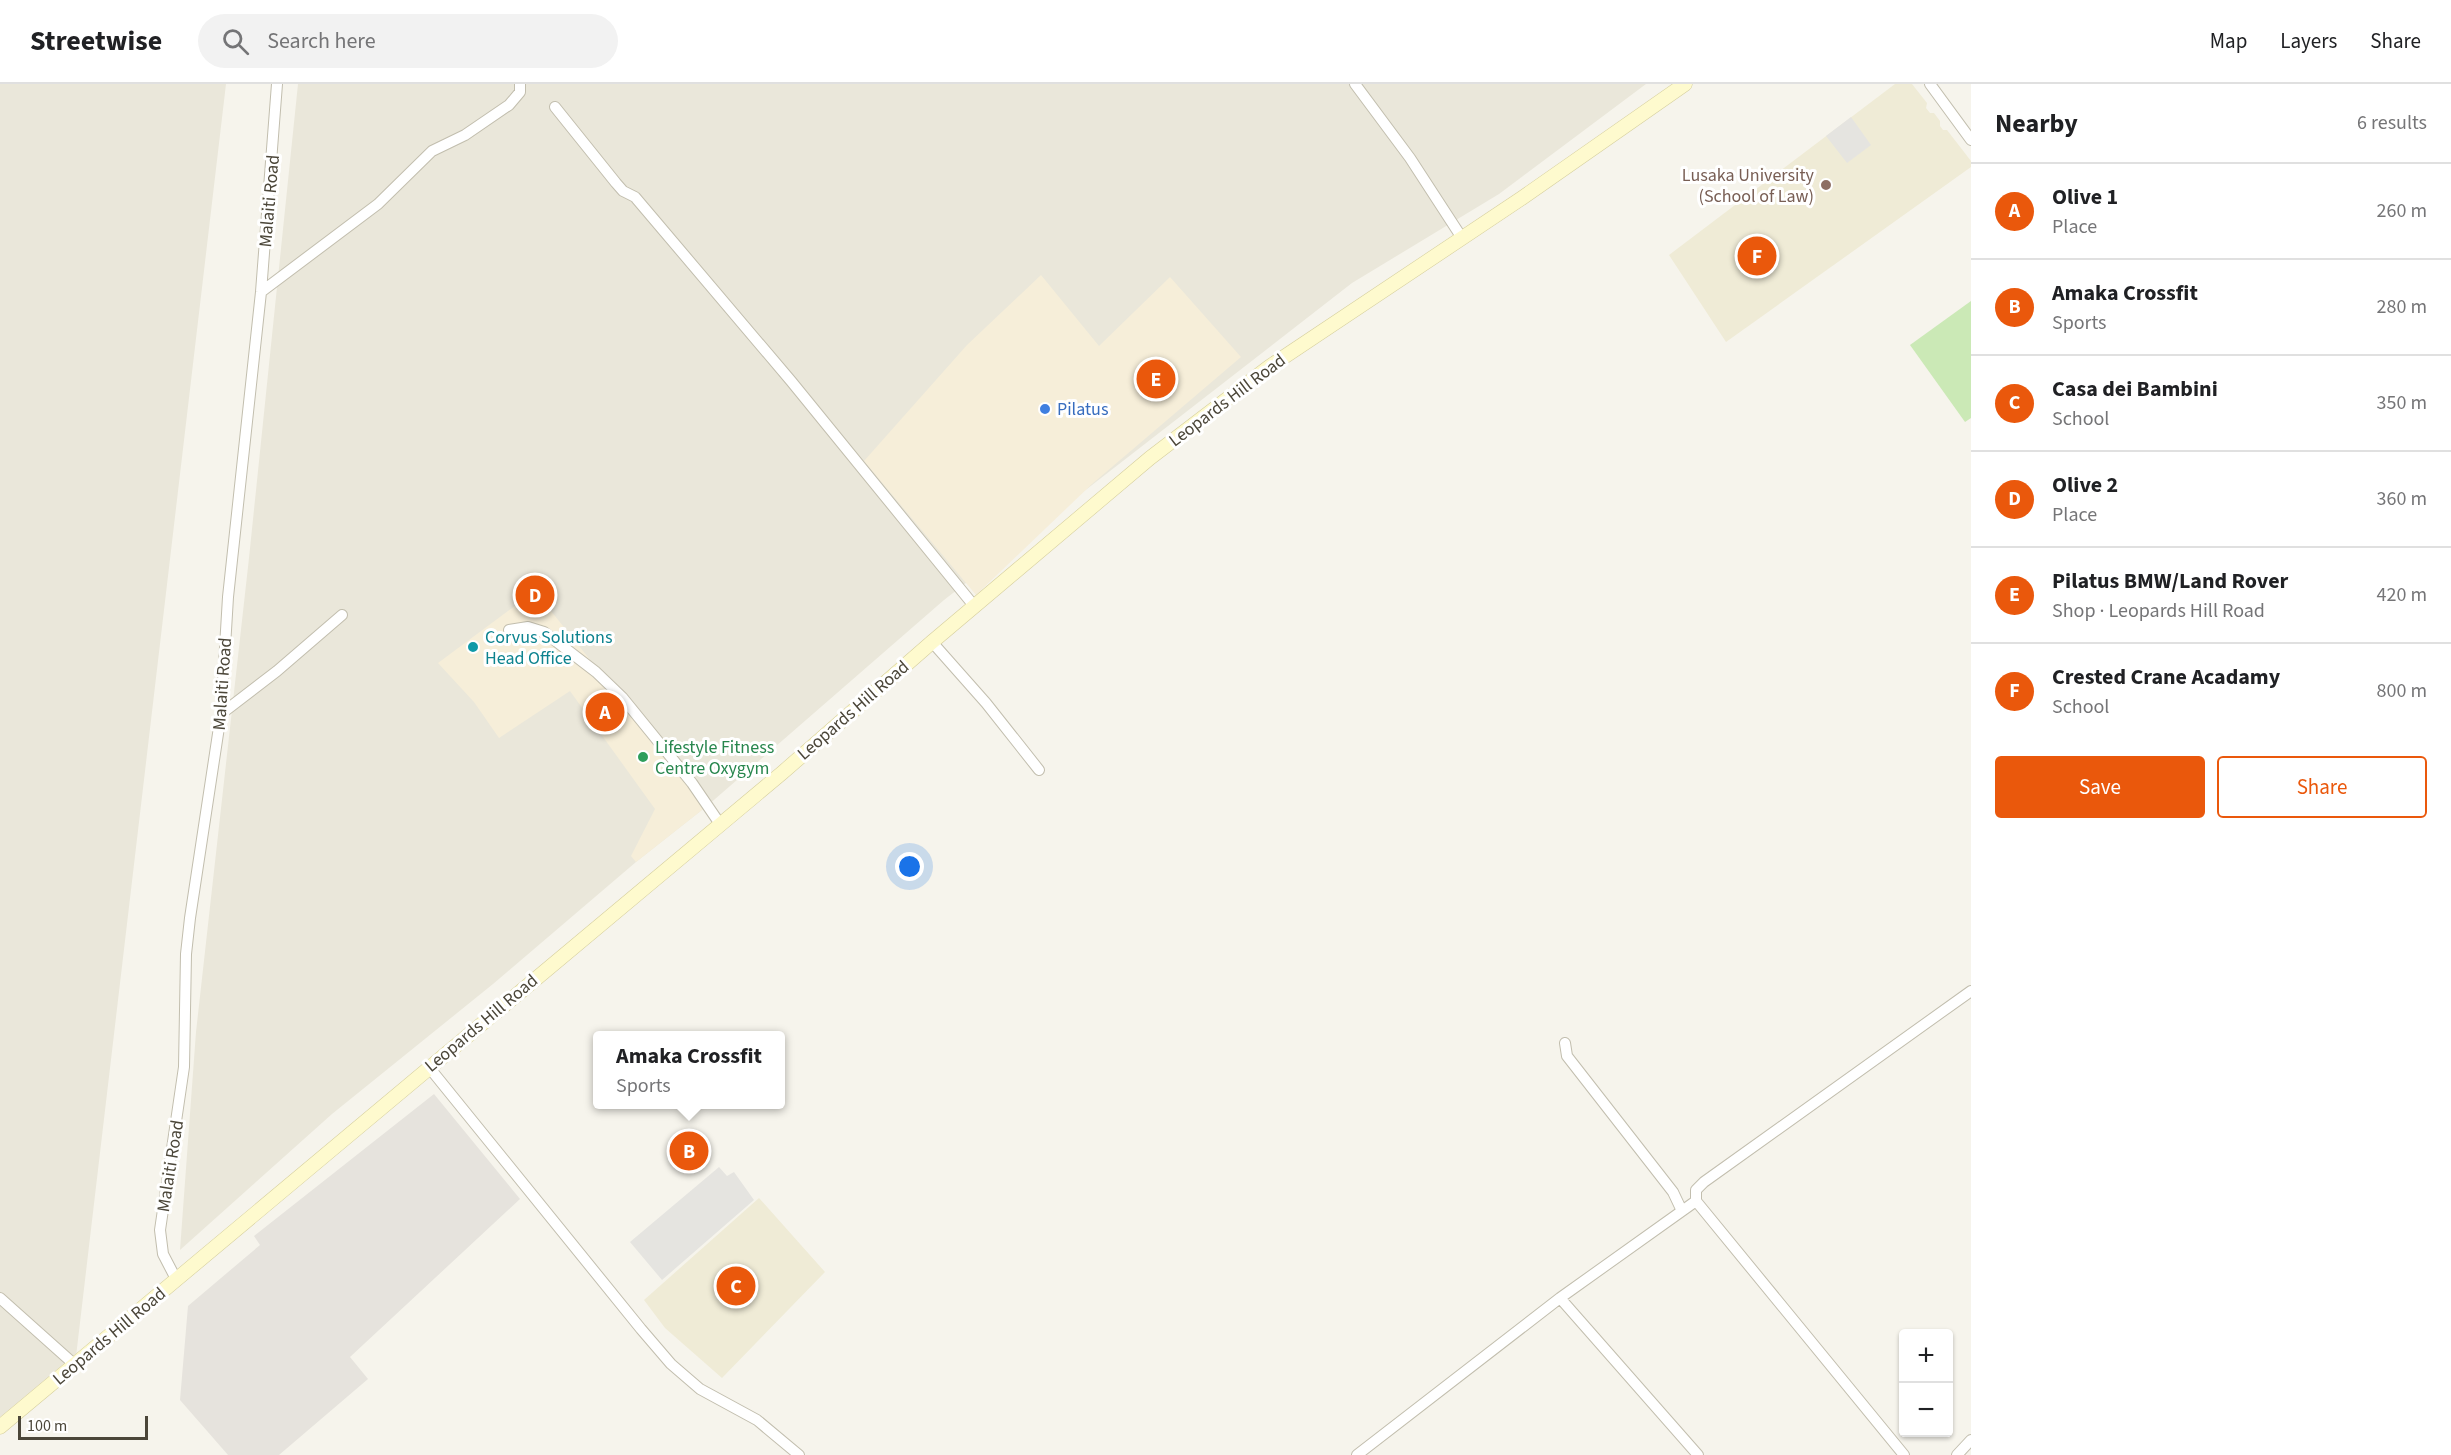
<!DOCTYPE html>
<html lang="en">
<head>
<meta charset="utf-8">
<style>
  body { margin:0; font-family:"Source Sans 3",sans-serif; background:#f2f2f2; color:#202124 }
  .controls { position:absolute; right:18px; bottom:18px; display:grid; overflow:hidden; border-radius:6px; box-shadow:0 2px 4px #0004 }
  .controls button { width:54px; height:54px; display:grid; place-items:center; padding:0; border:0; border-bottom:2px solid #e0e0e0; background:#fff; color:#202124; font:30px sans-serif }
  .scale { position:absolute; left:18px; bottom:15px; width:130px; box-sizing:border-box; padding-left:6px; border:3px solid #4b4639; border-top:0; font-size:16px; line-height:21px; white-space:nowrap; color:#4b4639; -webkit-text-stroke:4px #fff; paint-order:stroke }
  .you { position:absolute; left:910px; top:783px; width:21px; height:21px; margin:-15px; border:4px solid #fff; border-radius:50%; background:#1a73e8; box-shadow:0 0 0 9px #1a73e833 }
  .badge { display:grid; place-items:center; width:39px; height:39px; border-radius:50%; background:#ea580c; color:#fff; font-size:20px; font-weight:700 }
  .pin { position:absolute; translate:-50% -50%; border:3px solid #fff; box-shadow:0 2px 6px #0006 }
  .popup { position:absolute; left:593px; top:947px; width:192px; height:78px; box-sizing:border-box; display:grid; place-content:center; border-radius:6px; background:#fff; filter:drop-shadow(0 2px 4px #0005); font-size:20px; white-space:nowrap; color:#757577 }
  .popup b { font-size:22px; color:#202124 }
  .popup::after { content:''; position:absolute; left:50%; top:100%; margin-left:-12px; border:12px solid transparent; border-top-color:#fff }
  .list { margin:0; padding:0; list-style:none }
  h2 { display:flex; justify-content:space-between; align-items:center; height:78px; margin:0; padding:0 24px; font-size:26px }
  h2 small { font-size:20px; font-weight:400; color:#757577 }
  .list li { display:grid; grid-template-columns:39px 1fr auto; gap:18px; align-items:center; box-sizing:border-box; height:96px; padding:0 24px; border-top:2px solid #e0e0e0 }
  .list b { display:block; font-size:22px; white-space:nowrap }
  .list p { margin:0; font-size:20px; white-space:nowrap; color:#757577 }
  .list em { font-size:20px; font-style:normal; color:#757577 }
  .actions { display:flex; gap:12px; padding:18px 24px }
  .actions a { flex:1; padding:14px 0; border:2px solid #ea580c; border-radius:6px; text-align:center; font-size:21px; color:#ea580c }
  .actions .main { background:#ea580c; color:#fff }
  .icon { flex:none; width:33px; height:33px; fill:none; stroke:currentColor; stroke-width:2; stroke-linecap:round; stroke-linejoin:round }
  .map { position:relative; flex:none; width:1971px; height:1371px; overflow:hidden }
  header { display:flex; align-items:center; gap:36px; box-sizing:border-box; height:84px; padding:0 30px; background:#fff; border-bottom:2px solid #e0e0e0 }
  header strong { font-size:28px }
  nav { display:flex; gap:33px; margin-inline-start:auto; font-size:21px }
  .search { width:420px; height:54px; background:#f2f2f2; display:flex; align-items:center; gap:15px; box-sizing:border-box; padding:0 21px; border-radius:33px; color:#757577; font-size:22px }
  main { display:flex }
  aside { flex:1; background:#fff }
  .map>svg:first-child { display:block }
  .residential { fill:#eae7da }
  .commercial { fill:#f6eed9 }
  .industrial { fill:#e6e3dd }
  .education { fill:#efebd6 }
  .green { fill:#cbe9b6 }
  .parking { fill:#e5e4e0 }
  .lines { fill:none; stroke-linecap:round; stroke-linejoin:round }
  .street-casing { stroke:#c2beae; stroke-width:12 }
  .secondary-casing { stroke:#d5ce9c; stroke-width:15 }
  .street { stroke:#fff; stroke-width:10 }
  .secondary { stroke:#feface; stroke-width:14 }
  .education-dot { fill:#8d6e63; stroke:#fff; stroke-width:2 }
  .shop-dot { fill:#3f7fe0; stroke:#fff; stroke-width:2 }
  .culture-dot { fill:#0f9aa8; stroke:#fff; stroke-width:2 }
  .leisure-dot { fill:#2e9e5b; stroke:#fff; stroke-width:2 }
  .labels { text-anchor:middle; stroke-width:6; stroke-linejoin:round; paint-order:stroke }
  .education-label { font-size:18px; fill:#785e54; stroke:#fff; text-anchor:end }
  .street-label { font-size:18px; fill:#4b4639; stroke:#fff }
  .shop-label { font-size:18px; fill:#366cbe; stroke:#fff; text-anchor:start }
  .culture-label { font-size:18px; fill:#0d838f; stroke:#fff; text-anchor:start }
  .leisure-label { font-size:18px; fill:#27864d; stroke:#fff; text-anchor:start }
</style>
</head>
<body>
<header>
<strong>Streetwise</strong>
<div class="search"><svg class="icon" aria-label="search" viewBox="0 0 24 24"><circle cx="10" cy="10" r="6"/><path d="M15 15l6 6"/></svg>Search here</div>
<nav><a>Map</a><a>Layers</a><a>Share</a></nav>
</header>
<main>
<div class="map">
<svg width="1971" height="1371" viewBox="0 0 1971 1371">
  <rect width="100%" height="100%" fill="#f6f4ec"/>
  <path class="residential" d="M0 0H226L75 1281 0 1344Z
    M298 0H1646L1499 110 1352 199 944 516 707 722 636 778 493 900 332 1030 180 1166 196 948 249 474Z"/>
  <path class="commercial" d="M1041 191 1099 262 1170 193 1241 273 1092 400 976 511 864 377 967 261Z
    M535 507 707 722 636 778 631 772 655 725 570 607 499 654 474 618 438 579Z"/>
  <path class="industrial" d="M434 1010 520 1115 350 1273 368 1295 279 1371H228L180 1316 188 1222 260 1161 254 1152Z"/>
  <path class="education" d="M1895 0H1912L1927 19 1926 24 1930 29H1934L1940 37V42L1943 46H1947L1971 77V83L1726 258 1669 171Z
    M759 1114 825 1188 722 1294 665 1244 644 1216Z"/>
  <path class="green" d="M1971 217V334L1965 338 1910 261Z"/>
  <path class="parking" d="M1851 33 1871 61 1847 79 1826 52Z
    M719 1083 727 1092 734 1088 754 1116 662 1196 630 1158Z"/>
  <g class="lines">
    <g class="street-casing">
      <path id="street" d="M1355 0 1410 74 1462 154
        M1930 0 1971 56
        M555 23 616 99 623 107 635 113 791 297 975 523
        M261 208 378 120 432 67 465 51 509 21 520 8V0
        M509 546 528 543 544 548 596 588 622 613 692 699 720 740
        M932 558 986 619 1039 686
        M221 630 277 587 342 531
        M1565 959 1567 972 1673 1108 1682 1127
        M428 982 641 1245 671 1280 700 1305 757 1336 799 1371
        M176 1195 163 1170 160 1146 184 983 186 870 190 834 221 630 228 513 261 208 277 0
        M0 1214 75 1281
        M1560 1214 1698 1371
        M1357 1371 1560 1214 1696 1117
        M1904 1371 1696 1117V1106L1704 1098 1971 907
        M1957 1371 1971 1356"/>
    </g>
    <g class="secondary-casing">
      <path id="secondary" d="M0 1343 782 689 932 558 1150 374 1269 283 1522 114 1685 0"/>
    </g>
    <use href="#street" class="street"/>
    <use href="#secondary" class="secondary"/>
  </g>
  <circle class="education-dot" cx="1826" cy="101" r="6"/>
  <circle class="shop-dot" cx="1045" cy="325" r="6"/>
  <circle class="culture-dot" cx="473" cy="563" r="6"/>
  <circle class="leisure-dot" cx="643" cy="673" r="6"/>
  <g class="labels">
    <g class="education-label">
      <text x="1814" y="97">Lusaka University<tspan x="1814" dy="21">(School of Law)</tspan></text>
    </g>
    <g class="street-label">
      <text transform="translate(269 117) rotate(-85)" y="6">Malaiti Road</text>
      <text transform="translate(1227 316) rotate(-37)" y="6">Leopards Hill Road</text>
      <text transform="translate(222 600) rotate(-86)" y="6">Malaiti Road</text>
      <text transform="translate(853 626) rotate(-41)" y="6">Leopards Hill Road</text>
      <text transform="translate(481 939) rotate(-40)" y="6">Leopards Hill Road</text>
      <text transform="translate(170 1082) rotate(-81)" y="6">Malaiti Road</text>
      <text transform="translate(109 1252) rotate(-40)" y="6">Leopards Hill Road</text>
    </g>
    <g class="shop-label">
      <text x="1057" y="331">Pilatus</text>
    </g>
    <g class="culture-label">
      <text x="485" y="559">Corvus Solutions<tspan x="485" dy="21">Head Office</tspan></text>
    </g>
    <g class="leisure-label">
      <text x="655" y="669">Lifestyle Fitness<tspan x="655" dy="21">Centre Oxygym</tspan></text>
    </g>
  </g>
</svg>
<div class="controls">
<button>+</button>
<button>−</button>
</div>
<div class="scale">100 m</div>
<div class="you"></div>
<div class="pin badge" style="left:605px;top:628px">A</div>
<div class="pin badge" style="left:689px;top:1067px">B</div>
<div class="popup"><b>Amaka Crossfit</b>Sports</div>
<div class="pin badge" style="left:736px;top:1202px">C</div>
<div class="pin badge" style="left:535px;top:511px">D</div>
<div class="pin badge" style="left:1156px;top:295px">E</div>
<div class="pin badge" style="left:1757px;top:172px">F</div>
</div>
<aside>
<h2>Nearby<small>6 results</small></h2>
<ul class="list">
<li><span class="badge">A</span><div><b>Olive 1</b><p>Place</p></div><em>260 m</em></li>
<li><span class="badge">B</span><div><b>Amaka Crossfit</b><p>Sports</p></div><em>280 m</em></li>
<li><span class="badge">C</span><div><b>Casa dei Bambini</b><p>School</p></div><em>350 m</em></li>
<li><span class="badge">D</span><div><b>Olive 2</b><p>Place</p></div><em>360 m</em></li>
<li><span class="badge">E</span><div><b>Pilatus BMW/Land Rover</b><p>Shop · Leopards Hill Road</p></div><em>420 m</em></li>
<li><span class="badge">F</span><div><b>Crested Crane Acadamy</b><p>School</p></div><em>800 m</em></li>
</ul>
<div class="actions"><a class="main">Save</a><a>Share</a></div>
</aside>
</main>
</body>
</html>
